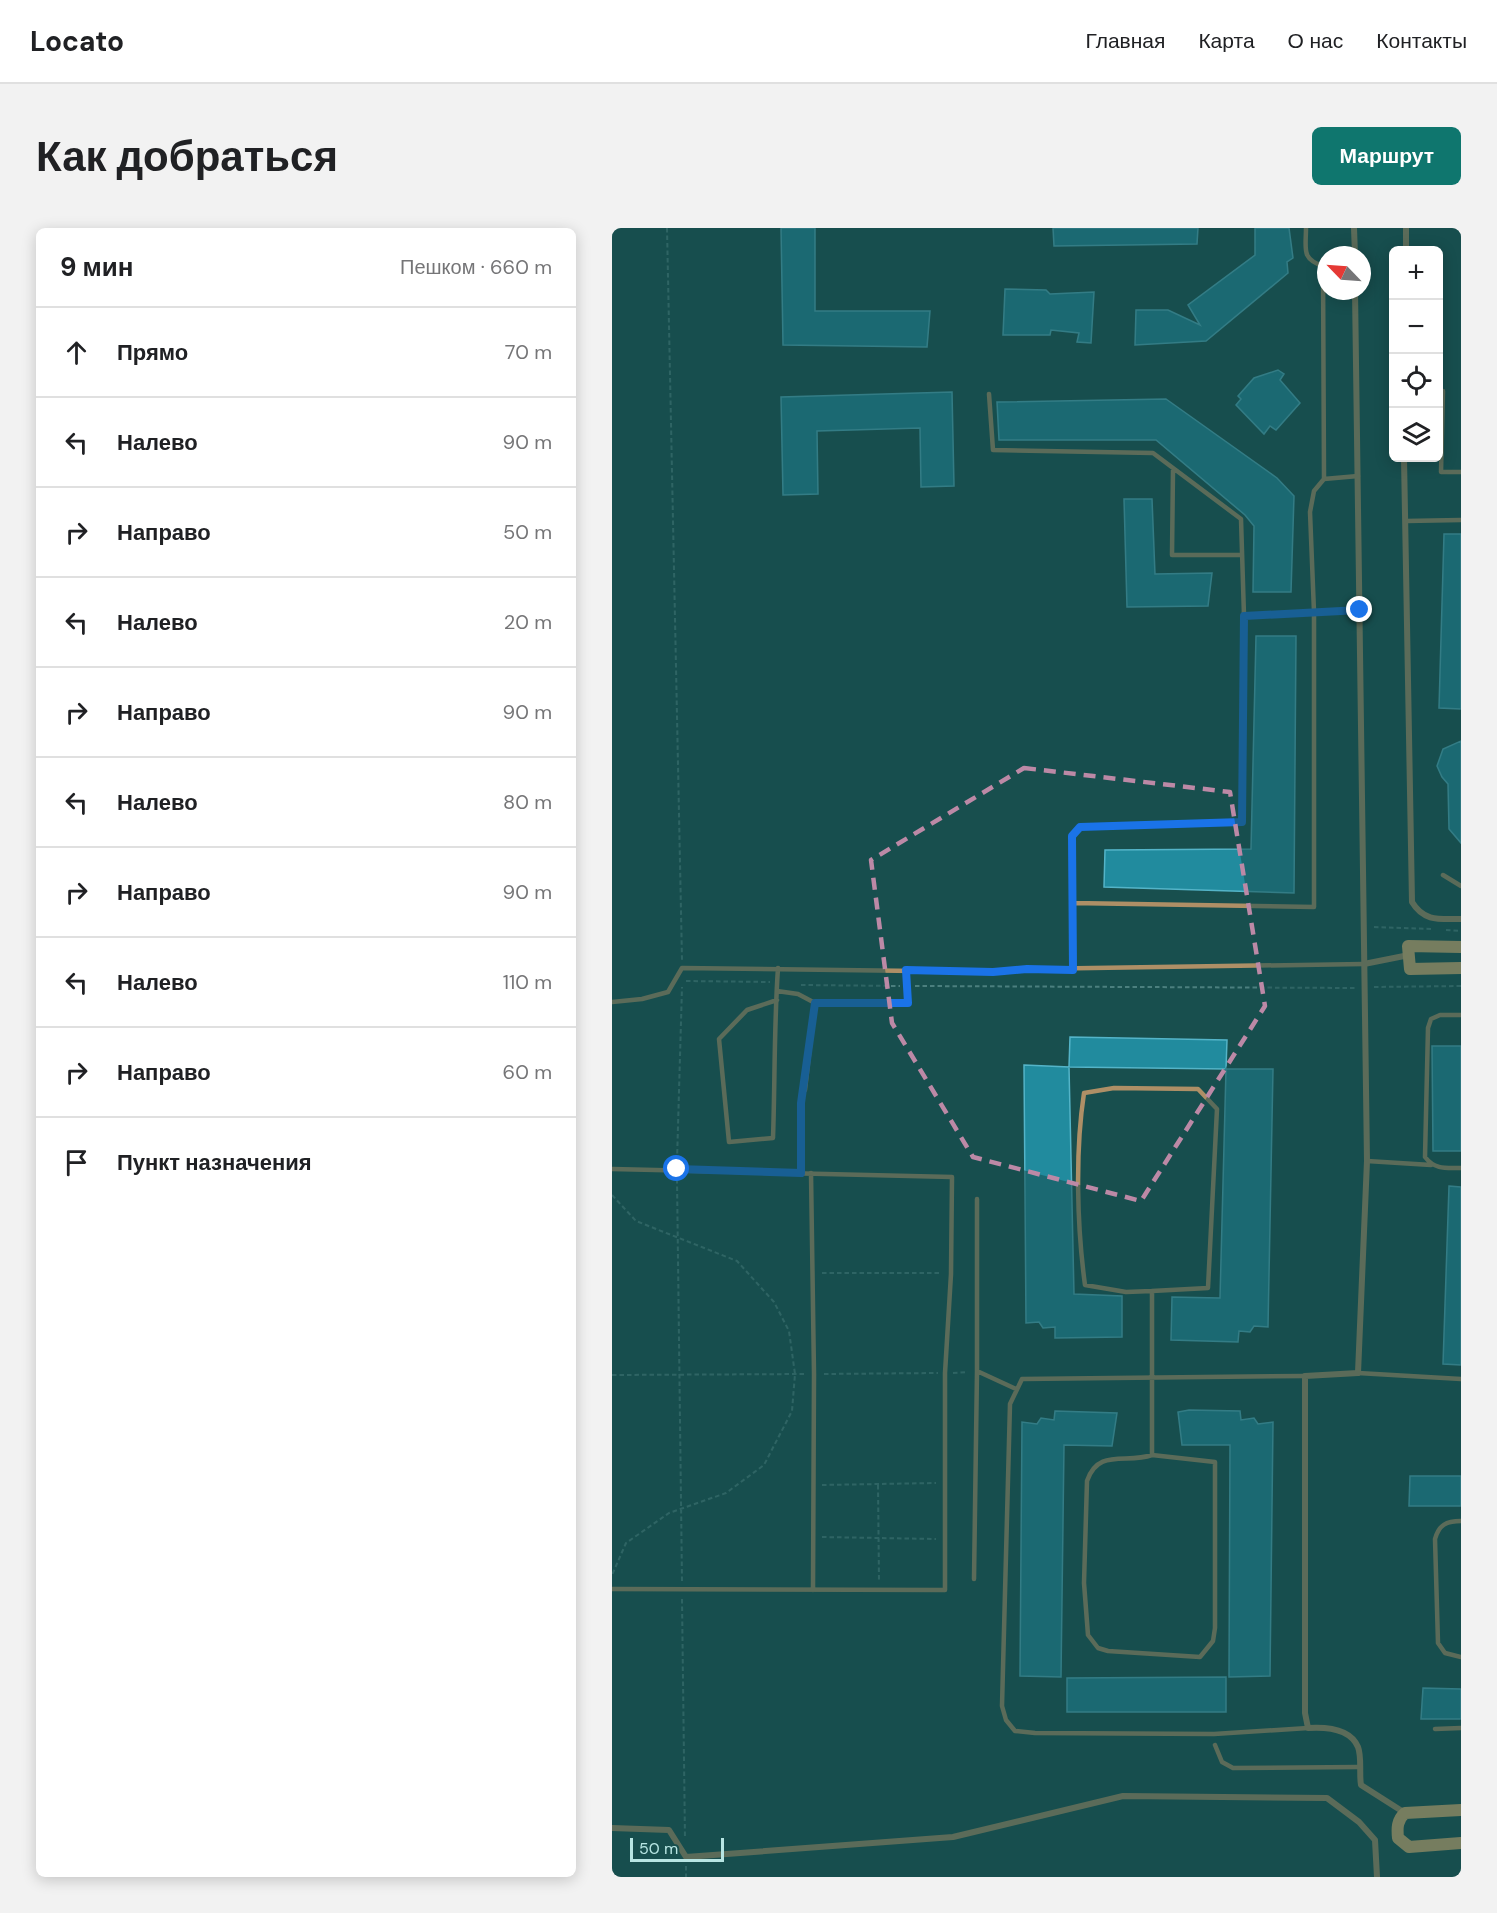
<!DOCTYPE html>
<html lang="ru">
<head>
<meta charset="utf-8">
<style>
  body { margin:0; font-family:"DM Sans",sans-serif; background:#f2f2f2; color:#202124 }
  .controls { position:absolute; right:18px; top:18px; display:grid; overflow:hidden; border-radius:9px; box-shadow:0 3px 15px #0003 }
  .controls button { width:54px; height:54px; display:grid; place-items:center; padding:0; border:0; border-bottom:2px solid #e0e0e0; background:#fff; color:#202124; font:30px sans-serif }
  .compass { position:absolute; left:705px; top:18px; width:54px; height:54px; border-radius:50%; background:#fff; box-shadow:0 3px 15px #0003; rotate:295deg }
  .scale { position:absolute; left:18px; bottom:15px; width:94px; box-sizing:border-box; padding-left:6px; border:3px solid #b7e5e3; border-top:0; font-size:16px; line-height:21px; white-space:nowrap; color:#b7e5e3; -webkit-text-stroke:4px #184f4e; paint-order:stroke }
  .stop { position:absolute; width:18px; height:18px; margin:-14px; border:4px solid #1a73e8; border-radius:50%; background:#fff }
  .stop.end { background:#1a73e8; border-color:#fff; box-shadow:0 2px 6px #0008 }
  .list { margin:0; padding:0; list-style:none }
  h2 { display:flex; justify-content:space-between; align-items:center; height:78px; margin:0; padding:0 24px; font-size:26px }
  h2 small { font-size:20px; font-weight:400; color:#757577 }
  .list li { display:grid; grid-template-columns:39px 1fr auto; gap:18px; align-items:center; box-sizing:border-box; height:90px; padding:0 24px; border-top:2px solid #e0e0e0 }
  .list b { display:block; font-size:22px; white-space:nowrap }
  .list em { font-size:20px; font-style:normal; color:#757577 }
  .icon { flex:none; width:33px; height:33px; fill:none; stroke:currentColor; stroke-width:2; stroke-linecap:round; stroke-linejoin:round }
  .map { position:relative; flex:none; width:849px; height:1649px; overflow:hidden; border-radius:9px }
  header { display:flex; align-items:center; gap:36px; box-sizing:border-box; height:84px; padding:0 30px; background:#fff; border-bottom:2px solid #e0e0e0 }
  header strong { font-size:28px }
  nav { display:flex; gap:33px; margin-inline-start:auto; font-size:21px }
  .intro { display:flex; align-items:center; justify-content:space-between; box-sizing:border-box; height:144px; padding:0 36px }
  h1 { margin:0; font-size:42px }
  .button { padding:15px 27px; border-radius:9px; background:#0f766e; color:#fff; font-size:21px; font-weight:700 }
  main { display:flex; gap:36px; padding:0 36px }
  aside { flex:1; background:#fff; border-radius:9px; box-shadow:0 3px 15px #0003 }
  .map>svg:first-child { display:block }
  .building { fill:#218b9e; stroke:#54b4c8; stroke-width:1.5 }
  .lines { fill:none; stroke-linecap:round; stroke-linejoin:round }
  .path { stroke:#4b7f7e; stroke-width:2; stroke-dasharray:4.5 3; stroke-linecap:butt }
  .lane { stroke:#ae8f66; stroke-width:4.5 }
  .street { stroke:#ae8f66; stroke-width:6 }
  .secondary { stroke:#e9b774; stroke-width:12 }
  .route { stroke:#1a73e8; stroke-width:8 }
  .marked { fill:none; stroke:#bc89a6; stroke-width:4.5; stroke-dasharray:12 8; stroke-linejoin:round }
</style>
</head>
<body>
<header>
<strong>Locato</strong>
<nav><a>Главная</a><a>Карта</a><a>О нас</a><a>Контакты</a></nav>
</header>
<div class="intro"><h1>Как добраться</h1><a class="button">Маршрут</a></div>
<main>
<aside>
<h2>9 мин<small>Пешком · 660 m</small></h2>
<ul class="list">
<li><svg class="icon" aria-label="ahead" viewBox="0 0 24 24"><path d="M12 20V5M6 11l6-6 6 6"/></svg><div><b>Прямо</b></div><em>70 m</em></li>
<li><svg class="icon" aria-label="left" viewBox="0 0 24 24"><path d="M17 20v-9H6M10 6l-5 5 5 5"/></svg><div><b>Налево</b></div><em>90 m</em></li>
<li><svg class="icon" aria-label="right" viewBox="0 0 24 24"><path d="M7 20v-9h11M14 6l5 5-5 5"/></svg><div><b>Направо</b></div><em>50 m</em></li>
<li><svg class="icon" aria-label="left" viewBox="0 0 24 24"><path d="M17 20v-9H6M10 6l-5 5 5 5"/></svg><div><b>Налево</b></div><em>20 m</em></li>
<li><svg class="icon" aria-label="right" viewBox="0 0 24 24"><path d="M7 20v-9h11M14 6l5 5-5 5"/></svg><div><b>Направо</b></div><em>90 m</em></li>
<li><svg class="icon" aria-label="left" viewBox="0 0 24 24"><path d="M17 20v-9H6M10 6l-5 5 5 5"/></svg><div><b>Налево</b></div><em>80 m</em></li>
<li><svg class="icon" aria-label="right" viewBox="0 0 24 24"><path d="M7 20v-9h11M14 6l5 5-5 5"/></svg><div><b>Направо</b></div><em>90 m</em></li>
<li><svg class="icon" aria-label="left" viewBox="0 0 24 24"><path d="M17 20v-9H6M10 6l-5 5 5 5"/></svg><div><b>Налево</b></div><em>110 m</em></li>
<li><svg class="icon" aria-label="right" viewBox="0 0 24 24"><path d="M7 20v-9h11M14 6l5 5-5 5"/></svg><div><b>Направо</b></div><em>60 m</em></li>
<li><svg class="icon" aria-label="arrive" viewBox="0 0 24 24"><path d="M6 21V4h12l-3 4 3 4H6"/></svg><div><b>Пункт назначения</b></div></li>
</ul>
</aside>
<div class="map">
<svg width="849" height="1649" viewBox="0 0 849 1649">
  <rect width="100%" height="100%" fill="#184f4e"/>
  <path class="building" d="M169 0H203V83H318L315 119 171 117Z
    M441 0H586L585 16 442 18Z
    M643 0H677L681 30 675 34 676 45 594 113 523 117 524 82H556L588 97 576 77 643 27Z
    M393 61 434 62 438 66 482 64 479 115 465 114 467 105 439 102 438 107H391Z
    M666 142 672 146 668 152 688 175 664 202 658 198 652 206 624 177 629 171 626 168 642 150Z
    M340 164 342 258 309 259 308 200 205 203 206 266 171 267 169 169Z
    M554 171 665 250 682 268 679 364H641L642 298 633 287 544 212H387L385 174Z
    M512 271H540L543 346 600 345 596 378 515 379Z
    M832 306H849V481L827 480Z
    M644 408H684L682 665 492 659 493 622 639 621Z
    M849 513V615L837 601 836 556 830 549 825 538 831 521Z
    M458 809 615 812 614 841 457 839Z
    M820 818H849V923H821Z
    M412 837 457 839 462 1066 510 1068V1109L443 1110V1099L431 1100 427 1094 414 1095Z
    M614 841H661L656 1099 642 1098 638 1104 627 1103 626 1114 559 1112 560 1069 608 1070Z
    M837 958 849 959V1137L831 1136Z
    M577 1182 628 1183 629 1192 642 1190 646 1196 661 1194 658 1448 617 1449 618 1217H570L566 1184Z
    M443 1183 505 1185 500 1218 452 1217 449 1449 408 1448 410 1194 425 1196 429 1190 442 1192Z
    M798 1248H849V1278H797Z
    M614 1449V1484H455V1450Z
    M811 1460 849 1461V1491H809Z"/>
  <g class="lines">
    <path class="path" d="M55 0 70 732
      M762 699 822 701
      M834 702 849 703
      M74 753 158 754
      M189 757 288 758
      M303 758 744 760
      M762 759 849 758
      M65 933 70 759
      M189 939 191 870
      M65 951 70 1353
      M0 967 24 993 125 1033 162 1074 177 1103 183 1146 180 1183 152 1237 114 1265 57 1285 14 1315 0 1347
      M210 1045H330
      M341 1145 356 1144
      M212 1146 326 1145
      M0 1147 194 1146
      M210 1257 324 1255
      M266 1257 267 1353
      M210 1309 324 1311
      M70 1371 73 1611
      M74 1638V1649"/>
    <path class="lane" d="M694 0C694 21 689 31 711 38
      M711 38 712 251
      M831 163 829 244H849
      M377 166 381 222 541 225 629 291 632 388 630 593 468 599 460 608 461 742
      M561 242 560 327H629
      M794 293 849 292
      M632 388 748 382
      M831 647 849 658
      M460 675 702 679V384L698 284 702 263 712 251 746 248
      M165 763 186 766 203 775
      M165 772 135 782 107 811 117 914 161 910C163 854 162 797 166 740
      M0 774 30 771 56 764 70 740 381 744 415 741 752 736
      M849 787H828L819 791 816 800 813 929C823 942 834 940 849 940
      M193 862 203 775H296L294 742
      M755 933 819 937
      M0 941 340 949 339 1046 333 1145V1362L0 1361
      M199 945 202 1146 201 1362
      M365 971V1143L404 1161
      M540 1063 514 1064 473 1057C465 998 463 924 472 865L502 860 586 861 605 881 596 1060 540 1063V1227
      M746 1145 849 1151
      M693 1148 410 1151 398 1176 390 1478 394 1492 403 1503 423 1505 602 1506 696 1500
      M540 1227 603 1234V1400L601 1413 588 1429 496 1423 486 1420 476 1407 472 1355 475 1253C486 1220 514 1236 540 1227Z
      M849 1293C834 1293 827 1297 823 1311L826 1415 833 1425 849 1429
      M362 1351 365 1143
      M823 1501 849 1500
      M603 1517 610 1534 621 1540 747 1539"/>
    <path class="street" d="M742 0 743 27
      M794 22V0
      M743 63 755 933 746 1145 693 1148V1485L696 1500C712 1499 738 1500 746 1519 750 1529 747 1547 749 1557L793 1585
      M792 230 800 674C812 694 828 691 849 691
      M752 736 797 727
      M0 1600 57 1602 74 1629 341 1609 511 1568 715 1570 747 1594 763 1612 765 1649"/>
    <path class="secondary" d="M849 719 796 718 798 741 849 740
      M849 1582 793 1585C785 1592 785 1600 786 1610L797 1619 849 1615"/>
  </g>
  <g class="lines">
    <path class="route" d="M65 941 189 945V875L203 775H296L294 742 381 744 415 741 461 742 460 608 468 599 630 594 632 388 748 382"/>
  </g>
  <path d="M0 0H849V1649H0ZM412 540 618 564 653 778 529 973 361 929 280 795 259 632Z" fill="#184f4e" fill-opacity=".55" fill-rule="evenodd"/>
  <path class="marked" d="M412 540 618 564 653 778 529 973 361 929 280 795 259 632Z"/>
</svg>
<div class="controls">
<button>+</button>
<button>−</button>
<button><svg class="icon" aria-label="locate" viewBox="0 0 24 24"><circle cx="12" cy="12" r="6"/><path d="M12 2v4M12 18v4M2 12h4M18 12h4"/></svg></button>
<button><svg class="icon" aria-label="layers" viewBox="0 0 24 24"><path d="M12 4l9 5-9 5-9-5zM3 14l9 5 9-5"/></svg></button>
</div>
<svg class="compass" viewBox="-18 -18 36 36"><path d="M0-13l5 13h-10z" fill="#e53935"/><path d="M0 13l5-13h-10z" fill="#757577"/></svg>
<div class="scale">50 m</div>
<div class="stop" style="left:65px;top:941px"></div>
<div class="stop end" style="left:748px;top:382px"></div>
</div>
</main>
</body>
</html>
